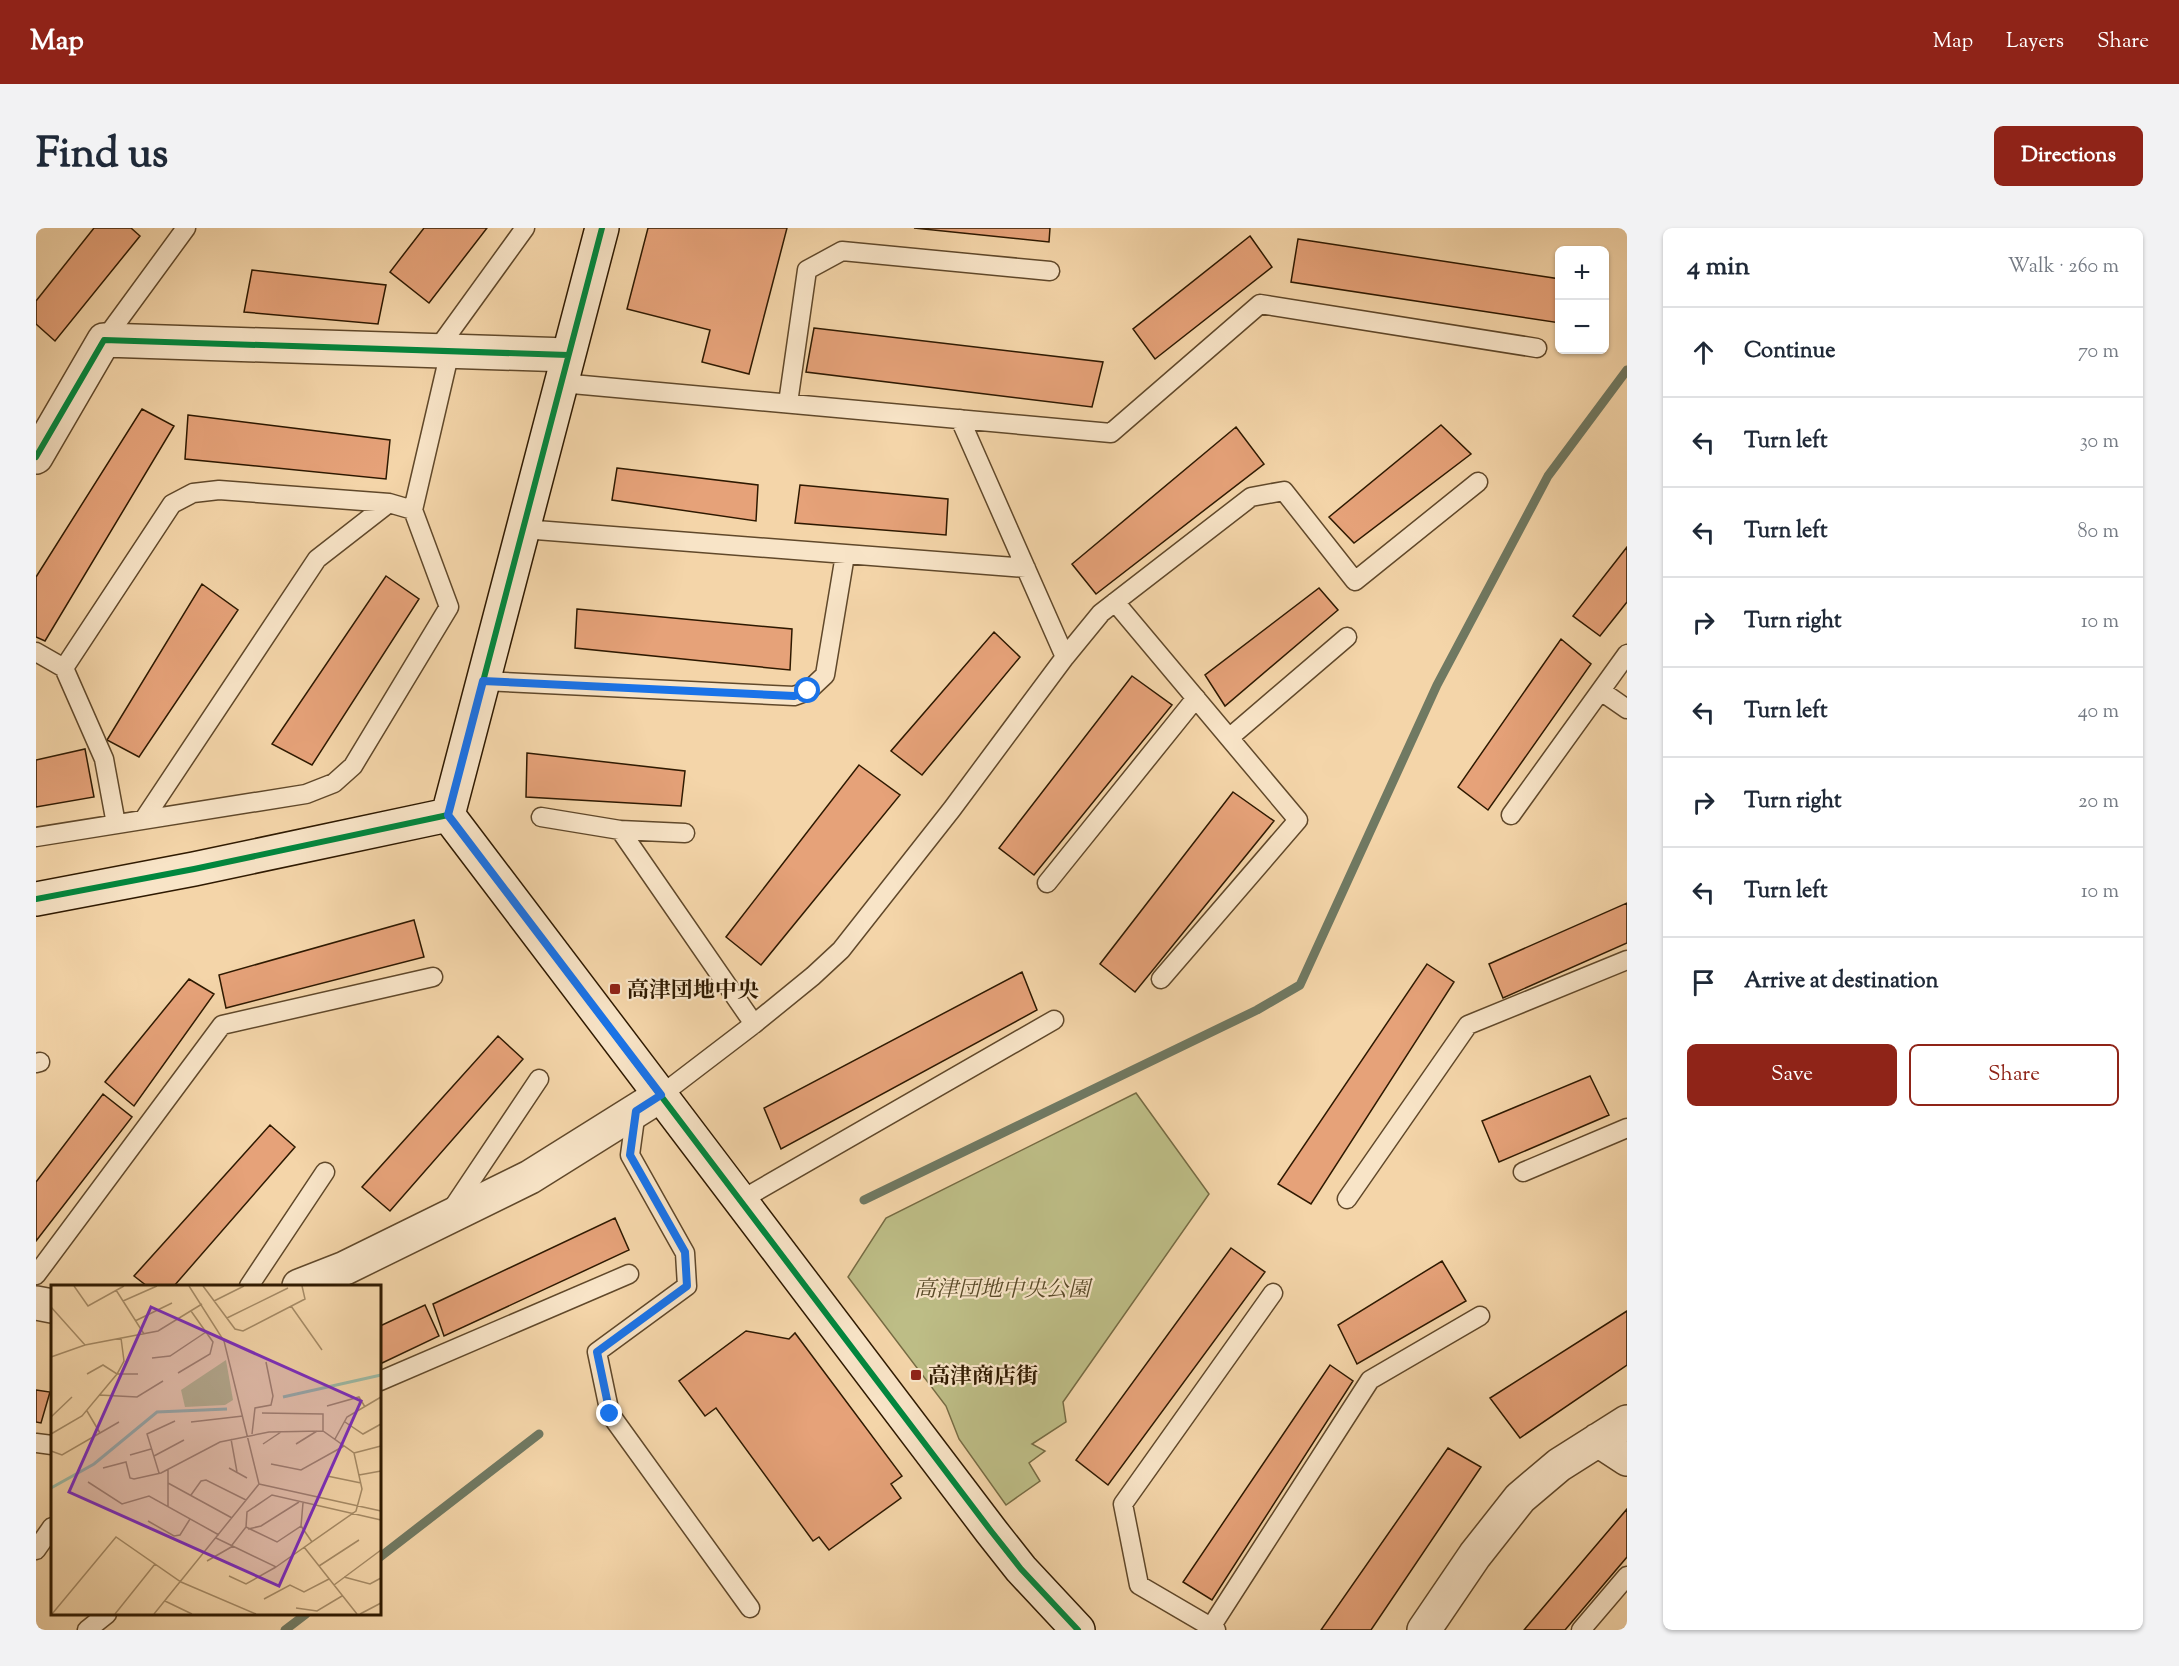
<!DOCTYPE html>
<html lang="en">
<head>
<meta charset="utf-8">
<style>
  body { margin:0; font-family:"Sorts Mill Goudy","Noto Serif JP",serif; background:#f2f2f3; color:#1f2937 }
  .controls { position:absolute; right:18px; top:18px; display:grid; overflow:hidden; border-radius:9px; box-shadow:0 2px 4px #0004 }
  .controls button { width:54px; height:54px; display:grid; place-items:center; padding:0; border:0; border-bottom:2px solid #e0e1e3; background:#fff; color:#1f2937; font:30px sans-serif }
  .stop { position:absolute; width:18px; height:18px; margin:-14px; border:4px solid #1a73e8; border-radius:50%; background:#fff }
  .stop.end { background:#1a73e8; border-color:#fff; box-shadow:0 2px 6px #0008 }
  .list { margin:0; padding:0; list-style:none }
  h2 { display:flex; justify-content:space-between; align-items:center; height:78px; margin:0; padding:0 24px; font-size:26px }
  h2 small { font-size:20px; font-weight:400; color:#747a83 }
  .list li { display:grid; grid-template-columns:39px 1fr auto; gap:18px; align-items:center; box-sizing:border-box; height:90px; padding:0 24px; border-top:2px solid #e0e1e3 }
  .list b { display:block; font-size:22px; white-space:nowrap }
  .list em { font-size:20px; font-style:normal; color:#747a83 }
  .actions { display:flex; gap:12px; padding:18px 24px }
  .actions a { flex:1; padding:14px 0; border:2px solid #8f2418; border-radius:9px; text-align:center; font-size:21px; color:#8f2418 }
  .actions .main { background:#8f2418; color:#fff }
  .icon { flex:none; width:33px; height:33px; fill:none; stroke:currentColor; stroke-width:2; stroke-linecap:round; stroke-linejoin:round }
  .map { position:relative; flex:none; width:1591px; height:1402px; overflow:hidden; border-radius:9px }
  header { display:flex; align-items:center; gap:36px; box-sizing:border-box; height:84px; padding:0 30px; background:#8f2418; color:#fff }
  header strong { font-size:28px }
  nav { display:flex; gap:33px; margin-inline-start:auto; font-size:21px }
  .intro { display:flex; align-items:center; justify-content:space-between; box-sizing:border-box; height:144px; padding:0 36px }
  h1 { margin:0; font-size:42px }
  .button { padding:15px 27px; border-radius:9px; background:#8f2418; color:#fff; font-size:21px; font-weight:700 }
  main { display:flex; gap:36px; padding:0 36px }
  aside { flex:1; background:#fff; border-radius:9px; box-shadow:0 2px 4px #0004 }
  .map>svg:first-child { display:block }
  .green { fill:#bdbd86; stroke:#766b43; stroke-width:1.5 }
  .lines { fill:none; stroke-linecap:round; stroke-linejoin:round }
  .stream { stroke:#707962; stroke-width:9 }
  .building { fill:#e6a279; stroke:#2e1900; stroke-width:1.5 }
  .lane-casing { stroke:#60482a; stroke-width:21 }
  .street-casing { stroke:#60482a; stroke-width:36 }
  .secondary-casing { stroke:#2e1900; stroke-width:36 }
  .lane { stroke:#f8e4c7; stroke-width:18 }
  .street { stroke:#f8e4c7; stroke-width:33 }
  .secondary { stroke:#f8e4c7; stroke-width:33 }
  .cycleway-casing { stroke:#f8e4c7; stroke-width:10 }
  .cycleway { stroke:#00873e; stroke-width:6 }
  .route { stroke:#1a73e8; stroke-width:8 }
  .poi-dot { fill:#8f2418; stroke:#f8e4c7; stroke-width:2 }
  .labels { text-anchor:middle; stroke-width:4.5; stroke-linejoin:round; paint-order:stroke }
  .poi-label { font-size:22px; font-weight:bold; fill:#2e1900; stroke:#f8e4c7; text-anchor:start }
  .park-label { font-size:22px; font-style:italic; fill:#594a28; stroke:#f8e4c7 }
  .inset-river { fill:none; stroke:#9cb9a4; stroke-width:3 }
  .inset-road { fill:none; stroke:#a58a65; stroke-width:1.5 }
  .view { fill:#7b2cbf; fill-opacity:0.15; stroke:#7b2cbf; stroke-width:3 }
  .inset-edge { fill:none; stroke:#2e1900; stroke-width:3 }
</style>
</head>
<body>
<header>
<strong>Map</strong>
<nav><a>Map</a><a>Layers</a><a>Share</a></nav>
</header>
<div class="intro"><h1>Find us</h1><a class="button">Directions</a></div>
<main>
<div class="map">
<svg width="1591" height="1402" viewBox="0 0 1591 1402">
  <rect width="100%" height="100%" fill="#f4d5a9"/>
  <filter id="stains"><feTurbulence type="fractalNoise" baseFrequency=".00333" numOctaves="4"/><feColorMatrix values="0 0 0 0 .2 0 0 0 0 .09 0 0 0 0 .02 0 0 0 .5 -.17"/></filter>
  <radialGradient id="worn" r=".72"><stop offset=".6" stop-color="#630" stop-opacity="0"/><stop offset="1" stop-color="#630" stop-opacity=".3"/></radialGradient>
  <path class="green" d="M1100 865 1173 966 1027 1174 1030 1194 996 1216 1009 1223 993 1235 1004 1253 970 1277 923 1211 910 1178 812 1049 850 990Z"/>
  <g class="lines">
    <path class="stream" d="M828 972 1221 782 1264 757 1401 457 1512 248 1591 142
      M344 1329 503 1206
      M249 1402 270 1386"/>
  </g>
  <path class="building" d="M58 0H95L104 8 19 113 0 96V73Z
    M388 0H451L393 75 354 44Z
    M612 0H751L713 146 666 134 674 102 591 81Z
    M878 0H1014L1013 14Z
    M1214 8 1236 39 1119 131 1097 101Z
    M1262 11 1524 51V95L1255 54Z
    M216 42 350 57 342 96 208 84Z
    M778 100 1067 134 1056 179 770 144Z
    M106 181 138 198 9 413 0 409V349Z
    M152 187 354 212 350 251 149 231Z
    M1405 197 1435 226 1318 315 1293 289Z
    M1200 199 1228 236 1060 366 1036 336Z
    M581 240 722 257 720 293 576 272Z
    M764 257 912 271 910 307 759 295Z
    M1591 319V374L1564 408 1537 388Z
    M350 348 383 371 276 537 236 516Z
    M166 356 202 382 103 529 71 512Z
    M1283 360 1302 382 1189 478 1169 447Z
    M541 381 756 401 754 442 539 420Z
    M958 404 984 429 886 547 855 523Z
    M1525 411 1555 436 1452 582 1422 559Z
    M1096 448 1136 477 998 647 963 620Z
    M49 521 58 569 0 579V532Z
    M491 525 649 543 645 578 490 569Z
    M823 537 864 567 725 737 690 709Z
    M1197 564 1238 593 1099 764 1064 736Z
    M1591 675V715L1467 770 1453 736Z
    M378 692 388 729 190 780 183 747Z
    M1391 736 1418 754 1275 976 1242 956Z
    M986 744 1001 782 745 921 728 880Z
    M153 751 178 766 98 878 69 854Z
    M462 808 487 831 354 983 326 959Z
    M1554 848 1573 887 1463 934 1446 893Z
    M67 866 96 889 0 1013V954Z
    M234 897 259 919 138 1058H111L98 1048Z
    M579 990 593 1022 408 1108 397 1076Z
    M1195 1020 1229 1044 1072 1257 1040 1232Z
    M1406 1033 1430 1073 1321 1136 1302 1097Z
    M389 1077 403 1108 344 1136V1098Z
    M1591 1083V1137L1484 1210 1454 1170Z
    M710 1103 753 1111 759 1105 866 1248 855 1256 865 1270 793 1322 783 1309 777 1313 680 1180 669 1188 643 1153Z
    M1294 1137 1317 1153 1176 1372 1147 1354Z
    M0 1162 14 1164 5 1195 0 1194Z
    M1412 1220 1445 1239 1335 1402H1285Z
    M1591 1281V1329L1529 1402H1488Z"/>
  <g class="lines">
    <g class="lane-casing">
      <path id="lane" d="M68 112 150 0
        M400 123 489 0
        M525 155 1075 205 1224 76 1501 120
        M752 175 771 42 806 23 1014 43
        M924 191 1029 429
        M487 301 990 340
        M1079 374 1262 592 1125 751
        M0 424 28 440
        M447 453 758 468 772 463 789 447 809 327
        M1565 463 1591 481
        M1193 510 1311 409
        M1475 587 1591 426
        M505 589 584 602 649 605
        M108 591 281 331 353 275
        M80 596 68 531 28 440 136 276 157 265 183 262 353 275 377 282
        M584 602 718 796
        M0 609 270 566 298 555 317 538 413 379 377 282 414 123
        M1011 655 1160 470
        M0 835 4 834
        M625 867 718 796 777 748 805 722 916 581 1029 429 1065 385 1215 269 1248 263 1319 353 1442 254
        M600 883 594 927 649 1025 651 1058 561 1124 574 1186 714 1380
        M1487 944 1591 900
        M1311 971 1432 797 1591 732
        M705 972 1018 792
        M416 981 503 851
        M0 1047 186 797 397 749
        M213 1058 289 944
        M344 1153 593 1046
        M0 1215 16 1217
        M0 1322 16 1299
        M1175 1399 1334 1152 1444 1088
        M51 1402 71 1386
        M1180 1402 1103 1357 1087 1276 1237 1065
        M1545 1402 1591 1348"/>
    </g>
    <g class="street-casing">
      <path id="street" d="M0 229 68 112 532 127
        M263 1058 309 1040 494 949 625 867
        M0 1075 16 1078
        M1562 1212 1591 1231
        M1388 1402 1439 1327 1484 1270 1523 1237 1591 1194"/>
    </g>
    <g class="secondary-casing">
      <path id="secondary" d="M412 587 955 1303 985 1341 1042 1402
        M412 587 566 0
        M0 671 158 641 412 587"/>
    </g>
    <use href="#lane" class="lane"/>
    <use href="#street" class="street"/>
    <use href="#secondary" class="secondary"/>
    <g class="cycleway-casing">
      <path id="cycleway" d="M0 229 68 112 532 127
        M412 587 955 1303 985 1341 1042 1402
        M412 587 566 0
        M0 671 158 641 412 587"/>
    </g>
    <use href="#cycleway" class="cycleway"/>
  </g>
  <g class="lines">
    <path class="route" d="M574 1186 561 1124 651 1058 649 1024 594 927 600 883 625 867 412 587 447 453 758 468 772 463"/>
  </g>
  <g class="poi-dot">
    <rect x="573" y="755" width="12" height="12" rx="3"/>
    <rect x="874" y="1141" width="12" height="12" rx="3"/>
  </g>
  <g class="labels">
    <g class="poi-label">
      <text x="591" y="769">高津団地中央</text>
      <text x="892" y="1155">高津商店街</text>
    </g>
    <g class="park-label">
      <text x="966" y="1068">高津団地中央公園</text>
    </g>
  </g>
  <g transform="translate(15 1057)">
    <rect width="330" height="330" fill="#f4d5a9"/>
    <path d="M175 75 182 115 174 120 134 122 130 105Z" fill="#bdbd86"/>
    <path class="inset-river" d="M232 112 330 90M0 203 43 179 106 127 176 124"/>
    <path class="inset-road" d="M23 1 37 21 73 1M138 1 173 56 208 199M152 1 184 44 192 46 254 14 251 1M65 5 93 49M72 16 106 1M163 16 193 1M240 21 271 65M0 22 34 60M176 33 237 3M84 36 121 18M0 72 34 60 107 46 151 19M101 73 119 71 155 47M127 88 159 69 162 57 140 26M36 89 52 80 66 89H87M48 110 86 112 112 96M276 121 308 112 314 122M36 126 49 148M211 128 272 129V146M0 132 21 112M140 137 192 131M294 137 312 149 330 139M0 149 31 131 66 89 73 76 70 53M201 149 204 123 220 120 222 111 215 77M180 154 186 187M284 154 296 132 330 112M212 159 230 147M245 159 266 146M0 166 11 170 68 137M303 168 330 161M79 170 100 164M103 171 133 155M220 179 250 185 293 161M52 183 75 177 79 193 83 194 110 188 169 157 218 147 272 146 303 168 311 204 305 226 225 282 165 253M178 183 196 193M108 188 96 149 124 136M308 190 330 186M276 191 310 198M37 197 71 219 98 211 168 250M117 198 181 233M208 199 330 226M140 210 150 196 155 195 195 215M117 221V184M97 236 123 251 129 250 139 234M250 241 261 257M195 242 226 257 250 241 252 218M197 244 210 241 248 217M181 260 195 242 196 227 221 210 330 235M253 262 306 329M156 276 182 261M268 281 308 255M178 291 195 299 225 282M293 292 319 299 330 293M283 300 330 265M213 314 239 300 253 307 278 294M114 316 141 329M245 323 266 326 291 311M1 329 65 252 130 297 205 329M64 329 104 279M103 329 208 199M309 329 330 318"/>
    <path class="view" d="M100 22 310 116 228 301 18 207Z"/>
    <rect width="330" height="330" class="inset-edge"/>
  </g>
  <rect width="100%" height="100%" filter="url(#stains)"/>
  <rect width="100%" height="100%" fill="url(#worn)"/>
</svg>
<div class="controls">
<button>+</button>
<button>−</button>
</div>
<div class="stop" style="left:772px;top:463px"></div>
<div class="stop end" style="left:574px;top:1186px"></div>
</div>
<aside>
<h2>4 min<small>Walk · 260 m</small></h2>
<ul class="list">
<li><svg class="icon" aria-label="ahead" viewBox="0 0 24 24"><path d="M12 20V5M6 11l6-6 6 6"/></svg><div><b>Continue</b></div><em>70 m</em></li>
<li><svg class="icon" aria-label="left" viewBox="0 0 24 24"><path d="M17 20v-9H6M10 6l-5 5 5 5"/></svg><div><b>Turn left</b></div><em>30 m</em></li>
<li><svg class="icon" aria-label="left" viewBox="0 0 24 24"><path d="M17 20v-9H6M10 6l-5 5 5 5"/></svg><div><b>Turn left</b></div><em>80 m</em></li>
<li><svg class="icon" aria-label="right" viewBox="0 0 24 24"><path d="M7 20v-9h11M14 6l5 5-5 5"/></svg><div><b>Turn right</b></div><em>10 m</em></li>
<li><svg class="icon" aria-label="left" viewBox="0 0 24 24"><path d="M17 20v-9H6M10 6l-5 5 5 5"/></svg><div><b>Turn left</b></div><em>40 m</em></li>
<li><svg class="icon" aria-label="right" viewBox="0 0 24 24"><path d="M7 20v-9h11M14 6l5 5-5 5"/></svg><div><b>Turn right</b></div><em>20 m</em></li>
<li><svg class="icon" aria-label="left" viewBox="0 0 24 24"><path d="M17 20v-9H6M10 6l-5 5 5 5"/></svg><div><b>Turn left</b></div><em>10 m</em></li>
<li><svg class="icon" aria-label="arrive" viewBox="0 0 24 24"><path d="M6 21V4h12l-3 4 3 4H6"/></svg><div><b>Arrive at destination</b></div></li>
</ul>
<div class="actions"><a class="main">Save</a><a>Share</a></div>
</aside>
</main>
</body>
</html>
